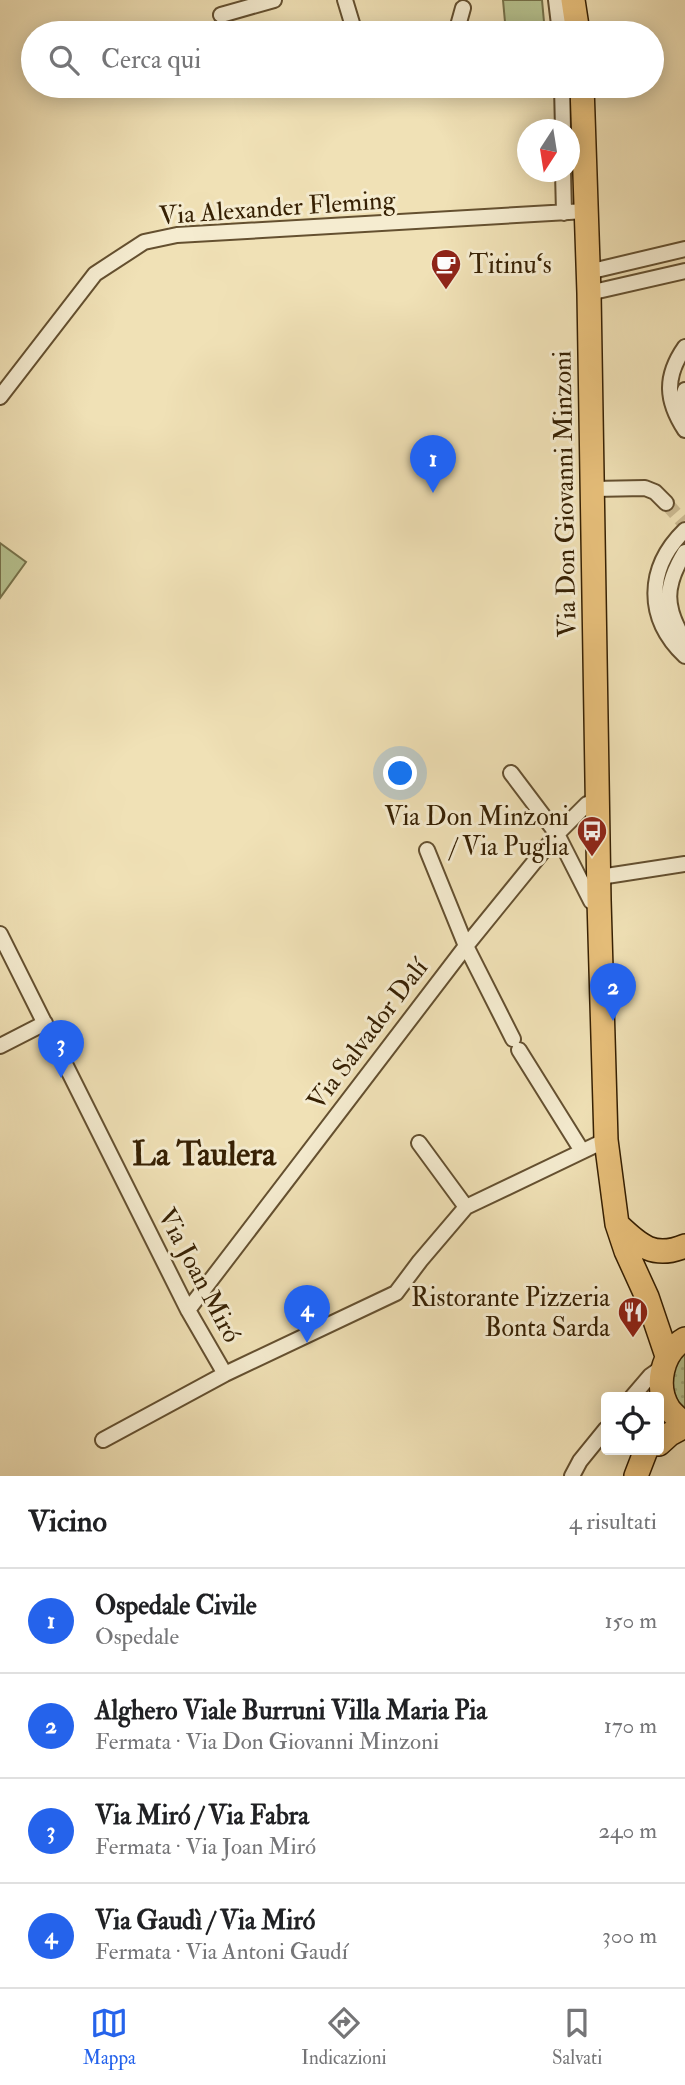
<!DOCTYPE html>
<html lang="it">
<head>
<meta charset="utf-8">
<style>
  body { margin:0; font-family:"IM FELL Double Pica",serif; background:#f6f6f6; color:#202124 }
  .controls { position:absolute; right:21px; bottom:21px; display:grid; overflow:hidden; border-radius:7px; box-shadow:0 4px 18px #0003 }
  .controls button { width:63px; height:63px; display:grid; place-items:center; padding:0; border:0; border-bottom:2px solid #e0e0e0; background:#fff; color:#202124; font:35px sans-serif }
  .compass { position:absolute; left:517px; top:119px; width:63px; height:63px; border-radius:50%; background:#fff; box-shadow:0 4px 18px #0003; rotate:192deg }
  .you { position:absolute; left:401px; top:774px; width:24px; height:24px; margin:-18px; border:5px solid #fff; border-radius:50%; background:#1a73e8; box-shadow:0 0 0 10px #1a73e833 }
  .badge { display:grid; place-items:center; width:46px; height:46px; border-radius:50%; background:#2563eb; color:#fff; font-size:23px; font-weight:700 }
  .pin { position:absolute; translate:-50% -58px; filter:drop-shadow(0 2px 4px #0008) }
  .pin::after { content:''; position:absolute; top:37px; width:24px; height:21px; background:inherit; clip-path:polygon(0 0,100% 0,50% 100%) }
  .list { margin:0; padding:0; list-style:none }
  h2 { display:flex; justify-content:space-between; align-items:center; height:91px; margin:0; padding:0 28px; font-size:30px }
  h2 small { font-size:23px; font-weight:400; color:#757577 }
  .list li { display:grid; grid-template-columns:46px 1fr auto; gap:21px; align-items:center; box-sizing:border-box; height:105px; padding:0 28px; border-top:2px solid #e0e0e0 }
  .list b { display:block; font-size:26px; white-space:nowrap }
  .list p { margin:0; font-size:23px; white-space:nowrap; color:#757577 }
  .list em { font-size:23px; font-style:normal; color:#757577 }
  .icon { flex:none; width:38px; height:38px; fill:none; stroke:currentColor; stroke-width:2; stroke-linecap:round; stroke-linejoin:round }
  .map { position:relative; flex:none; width:685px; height:1476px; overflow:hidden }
  .search { position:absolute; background:#fff; box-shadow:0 4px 18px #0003; left:21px; right:21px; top:21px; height:77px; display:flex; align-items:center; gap:18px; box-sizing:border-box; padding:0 24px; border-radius:38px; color:#757577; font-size:26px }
  .sheet { height:511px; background:#fff }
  nav { display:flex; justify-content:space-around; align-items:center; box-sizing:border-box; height:98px; border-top:2px solid #e0e0e0; background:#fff; font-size:19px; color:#757577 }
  nav a { display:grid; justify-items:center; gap:4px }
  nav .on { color:#2563eb }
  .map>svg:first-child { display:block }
  .grass { fill:url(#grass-dots); stroke:#76724a; stroke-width:2 }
  .garden { fill:#b7c390; stroke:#76724a; stroke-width:2 }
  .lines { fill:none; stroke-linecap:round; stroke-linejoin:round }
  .minor-tunnel { stroke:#cbba92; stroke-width:14; stroke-dasharray:14 7; stroke-linecap:butt }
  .minor-casing { stroke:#645030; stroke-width:18 }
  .primary-casing { stroke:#362003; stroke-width:26 }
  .minor { stroke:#f5ecd0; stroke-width:14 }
  .primary { stroke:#e8c07b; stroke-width:23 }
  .labels { text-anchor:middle; stroke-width:6; stroke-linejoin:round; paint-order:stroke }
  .street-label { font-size:26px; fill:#362003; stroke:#f5ecd0 }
  .poi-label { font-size:26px; fill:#362003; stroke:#f5ecd0; text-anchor:end }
  .district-label { font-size:33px; font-weight:bold; fill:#362003; stroke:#f5ecd0 }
</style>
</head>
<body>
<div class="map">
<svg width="685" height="1476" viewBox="0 0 685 1476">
  <defs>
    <pattern id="grass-dots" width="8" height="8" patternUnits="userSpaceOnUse" patternTransform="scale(1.75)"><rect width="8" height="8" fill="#b7c390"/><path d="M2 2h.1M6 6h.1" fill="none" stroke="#9ea77b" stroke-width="1.8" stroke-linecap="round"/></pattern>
  </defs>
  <rect width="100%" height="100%" fill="#f0e1b6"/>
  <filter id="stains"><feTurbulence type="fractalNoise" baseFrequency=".00286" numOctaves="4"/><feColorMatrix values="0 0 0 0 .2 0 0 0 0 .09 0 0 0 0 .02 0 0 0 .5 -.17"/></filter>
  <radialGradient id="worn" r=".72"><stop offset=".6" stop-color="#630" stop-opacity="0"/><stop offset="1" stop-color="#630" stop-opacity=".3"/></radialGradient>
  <path class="grass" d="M685 1352V1414C670 1390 666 1375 685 1352Z"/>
  <path class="garden" d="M503 0H542L545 33H506Z
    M0 543 26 562 0 598Z"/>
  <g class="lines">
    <path class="minor-tunnel" d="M666 503 683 522"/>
    <g class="minor-casing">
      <path id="minor" d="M345 0 355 33
        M556 0 560 33
        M221 15 274 0
        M456 33 463 8
        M562 86 563 130
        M563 172 564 213
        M588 272 685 249
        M589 293 685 271
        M685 347C664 377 666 401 685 430
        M0 397 95 274 144 242 177 235 586 211
        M685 428 683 398 685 390
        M593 489 645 488 655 492 666 503
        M685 530C646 568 645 618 685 656
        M685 552C664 586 664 607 685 641
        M511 773 557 834 591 901 599 900
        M427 850 466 946 513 1039
        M600 877 685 864
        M0 934 188 1310 225 1374
        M0 1046 45 1023
        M519 1050 582 1151
        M419 1143 466 1207
        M188 1310 466 946 557 834 587 804 597 803
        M632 1397 650 1376 664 1366
        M103 1440 225 1374 396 1293 420 1261 466 1207 606 1140
        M572 1476 580 1461 606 1429"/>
    </g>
    <g class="primary-casing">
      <path id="primary" d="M573 0 578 33
        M582 86 589 293 599 900 606 1140 617 1224 626 1251 647 1297 667 1356
        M618 1225C640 1246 654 1259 685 1246
        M659 1444 670 1434 685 1426C680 1420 674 1415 669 1409 654 1386 662 1352 685 1339
        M636 1476 646 1450"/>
    </g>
    <use href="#minor" class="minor"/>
    <use href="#primary" class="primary"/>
  </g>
  <defs>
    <g id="cafe-pin" transform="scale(1.575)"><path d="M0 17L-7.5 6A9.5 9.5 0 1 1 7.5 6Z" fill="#8f2418" stroke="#f5ecd0"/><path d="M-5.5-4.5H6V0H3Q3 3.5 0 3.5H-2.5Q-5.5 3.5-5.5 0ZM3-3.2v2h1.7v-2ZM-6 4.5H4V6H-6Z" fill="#fff"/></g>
    <g id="bus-pin" transform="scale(1.575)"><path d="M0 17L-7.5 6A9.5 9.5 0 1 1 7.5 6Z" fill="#8f2418" stroke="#f5ecd0"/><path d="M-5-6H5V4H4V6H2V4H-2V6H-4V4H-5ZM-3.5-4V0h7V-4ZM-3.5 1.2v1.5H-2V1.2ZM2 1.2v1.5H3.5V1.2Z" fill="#fff"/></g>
    <g id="restaurant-pin" transform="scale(1.575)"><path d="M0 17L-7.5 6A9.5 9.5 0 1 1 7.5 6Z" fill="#8f2418" stroke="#f5ecd0"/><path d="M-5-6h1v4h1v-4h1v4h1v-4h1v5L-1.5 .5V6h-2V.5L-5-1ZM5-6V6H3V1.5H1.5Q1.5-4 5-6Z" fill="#fff"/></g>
  </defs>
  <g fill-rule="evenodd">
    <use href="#cafe-pin" x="446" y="264"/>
    <use href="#bus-pin" x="592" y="831"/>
    <use href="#restaurant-pin" x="633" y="1312"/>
  </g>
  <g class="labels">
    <g class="street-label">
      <text transform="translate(277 207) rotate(-4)" y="9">Via Alexander Fleming</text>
      <text transform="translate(564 494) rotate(-91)" y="9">Via Don Giovanni Minzoni</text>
      <text transform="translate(367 1034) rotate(-53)" y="9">Via Salvador Dalí</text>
      <text transform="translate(200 1275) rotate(62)" y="9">Via Joan Miró</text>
    </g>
    <g class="poi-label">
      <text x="469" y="273" text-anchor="start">Titinu‘s</text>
      <text x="569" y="825">Via Don Minzoni<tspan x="569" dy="30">/ Via Puglia</tspan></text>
      <text x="610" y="1306">Ristorante Pizzeria<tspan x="610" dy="30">Bonta Sarda</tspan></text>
    </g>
    <g class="district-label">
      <text x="204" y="1165">La Taulera</text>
    </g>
  </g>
  <rect width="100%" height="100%" filter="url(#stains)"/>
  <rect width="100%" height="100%" fill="url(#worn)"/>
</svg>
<div class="controls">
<button><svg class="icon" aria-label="locate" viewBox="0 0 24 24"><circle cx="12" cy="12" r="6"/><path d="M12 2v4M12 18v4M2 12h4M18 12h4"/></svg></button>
</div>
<svg class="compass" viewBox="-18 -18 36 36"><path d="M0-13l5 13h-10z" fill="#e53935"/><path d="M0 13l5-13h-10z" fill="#757577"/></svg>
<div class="you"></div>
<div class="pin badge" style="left:433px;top:493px">1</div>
<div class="pin badge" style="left:613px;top:1021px">2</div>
<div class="pin badge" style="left:61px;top:1078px">3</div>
<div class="pin badge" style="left:307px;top:1343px">4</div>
<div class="search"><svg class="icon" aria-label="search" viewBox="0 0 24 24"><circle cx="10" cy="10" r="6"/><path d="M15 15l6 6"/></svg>Cerca qui</div>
</div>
<section class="sheet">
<h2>Vicino<small>4 risultati</small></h2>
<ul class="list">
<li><span class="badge">1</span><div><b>Ospedale Civile</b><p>Ospedale</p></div><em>150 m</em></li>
<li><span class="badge">2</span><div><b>Alghero Viale Burruni Villa Maria Pia</b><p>Fermata · Via Don Giovanni Minzoni</p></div><em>170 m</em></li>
<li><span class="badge">3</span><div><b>Via Miró / Via Fabra</b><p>Fermata · Via Joan Miró</p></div><em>240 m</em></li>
<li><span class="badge">4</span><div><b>Via Gaudì / Via Miró</b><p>Fermata · Via Antoni Gaudí</p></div><em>300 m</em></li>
</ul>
</section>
<nav>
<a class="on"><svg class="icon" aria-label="map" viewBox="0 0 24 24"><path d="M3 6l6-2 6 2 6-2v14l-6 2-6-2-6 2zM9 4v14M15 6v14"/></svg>Mappa</a>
<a><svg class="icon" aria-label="directions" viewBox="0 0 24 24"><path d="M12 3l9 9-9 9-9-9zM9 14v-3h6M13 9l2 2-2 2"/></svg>Indicazioni</a>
<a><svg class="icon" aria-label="saved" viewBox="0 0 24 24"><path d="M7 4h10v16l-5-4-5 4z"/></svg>Salvati</a>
</nav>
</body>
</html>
